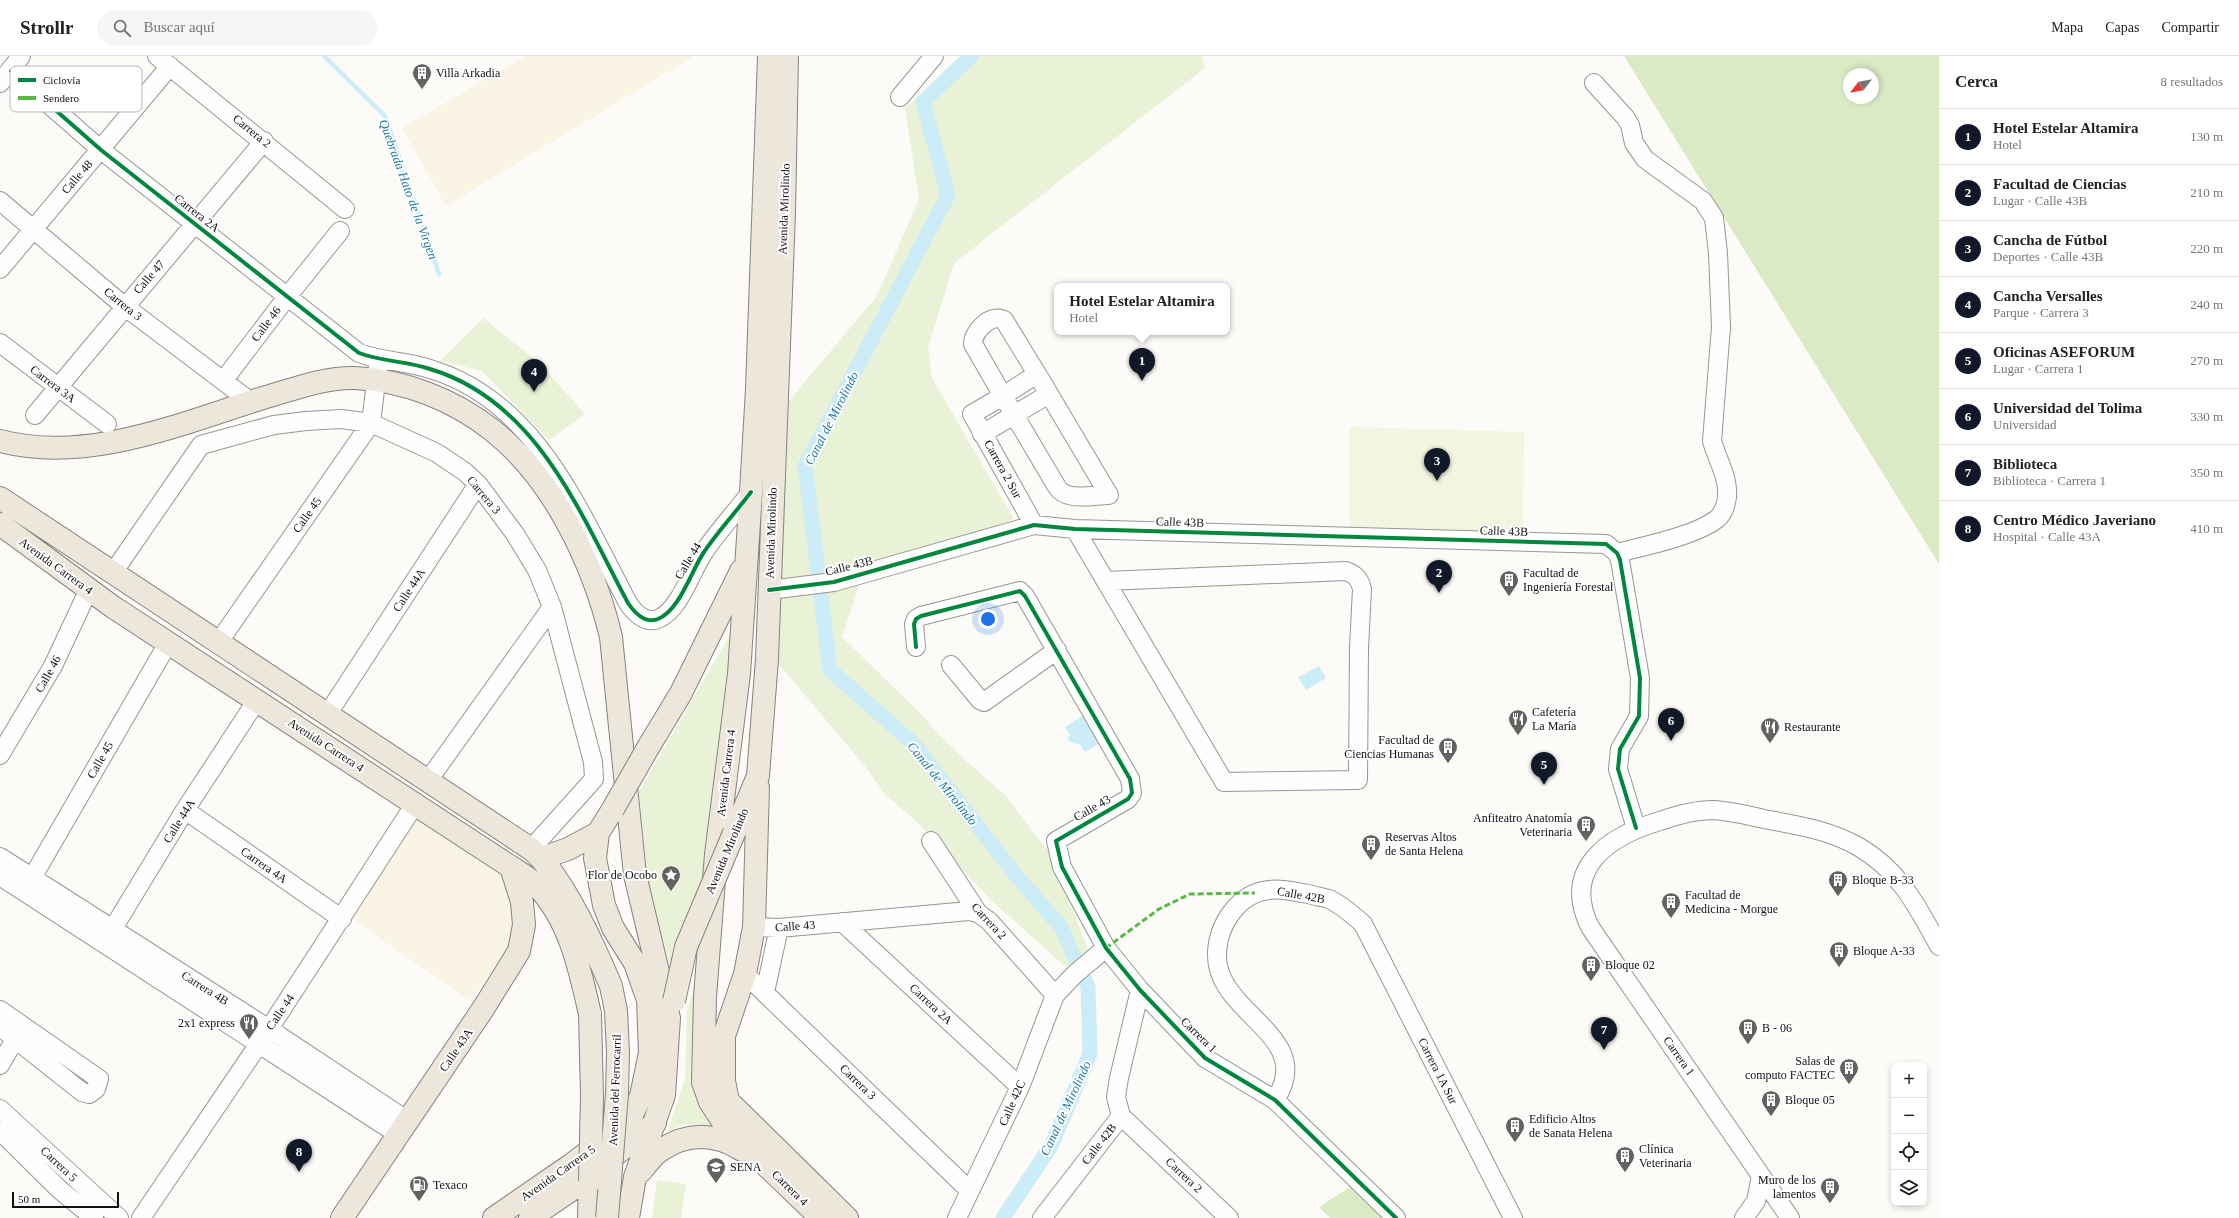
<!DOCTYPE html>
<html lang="es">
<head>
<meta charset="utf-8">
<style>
  body { margin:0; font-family:Georgia,serif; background:#f6f6f6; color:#222 }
  .controls { position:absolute; right:12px; bottom:12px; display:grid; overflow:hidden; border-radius:8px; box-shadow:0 2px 6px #0003 }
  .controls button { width:36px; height:36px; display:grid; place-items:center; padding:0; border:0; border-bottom:1px solid #e0e0e0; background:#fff; color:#222; font:20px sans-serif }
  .compass { position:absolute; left:1843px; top:12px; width:36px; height:36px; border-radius:50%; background:#fff; box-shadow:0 2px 6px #0003; rotate:239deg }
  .scale { position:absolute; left:12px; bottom:10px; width:107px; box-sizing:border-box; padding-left:4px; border:2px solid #101010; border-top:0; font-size:11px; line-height:14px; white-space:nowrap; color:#101010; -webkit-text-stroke:3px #fff; paint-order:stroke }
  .you { position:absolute; left:988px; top:563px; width:14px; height:14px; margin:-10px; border:3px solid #fff; border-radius:50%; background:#1a73e8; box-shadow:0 0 0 6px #1a73e833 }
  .badge { display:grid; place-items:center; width:26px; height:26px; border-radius:50%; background:#111827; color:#fff; font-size:13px; font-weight:700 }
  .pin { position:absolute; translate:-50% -33px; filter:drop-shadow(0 1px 2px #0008) }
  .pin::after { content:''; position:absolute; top:21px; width:14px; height:12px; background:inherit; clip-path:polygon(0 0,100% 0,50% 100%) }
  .popup { position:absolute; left:1054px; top:227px; width:176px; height:52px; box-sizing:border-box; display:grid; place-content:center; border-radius:8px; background:#fff; filter:drop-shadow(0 1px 3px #0005); font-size:13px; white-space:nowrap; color:#767676 }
  .popup b { font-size:15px; color:#222 }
  .popup::after { content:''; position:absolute; left:50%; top:100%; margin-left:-8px; border:8px solid transparent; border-top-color:#fff }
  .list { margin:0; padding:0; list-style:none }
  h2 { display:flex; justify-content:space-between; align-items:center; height:52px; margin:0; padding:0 16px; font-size:17px }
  h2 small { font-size:13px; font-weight:400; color:#767676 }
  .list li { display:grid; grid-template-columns:26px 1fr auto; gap:12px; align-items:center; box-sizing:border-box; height:56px; padding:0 16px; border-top:1px solid #e0e0e0 }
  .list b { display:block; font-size:15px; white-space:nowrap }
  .list p { margin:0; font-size:13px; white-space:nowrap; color:#767676 }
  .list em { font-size:13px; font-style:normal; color:#767676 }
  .icon { flex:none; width:22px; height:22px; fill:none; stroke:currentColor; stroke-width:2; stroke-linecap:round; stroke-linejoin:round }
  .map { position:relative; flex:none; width:1939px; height:1162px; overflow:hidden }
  header { display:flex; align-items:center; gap:24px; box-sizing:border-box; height:56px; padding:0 20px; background:#fff; border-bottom:1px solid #e0e0e0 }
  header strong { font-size:19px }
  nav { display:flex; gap:22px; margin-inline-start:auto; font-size:14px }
  .search { width:280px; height:36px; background:#f6f6f6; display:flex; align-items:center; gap:10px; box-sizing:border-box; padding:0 14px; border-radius:22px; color:#767676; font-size:15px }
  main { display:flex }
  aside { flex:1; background:#fff }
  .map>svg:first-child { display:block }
  .farmland { fill:#f9f4e3 }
  .green { fill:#e9f2d7 }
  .forest { fill:#daeac4; fill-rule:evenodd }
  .pitch { fill:#f2f6e0 }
  .water { fill:#ccecf7 }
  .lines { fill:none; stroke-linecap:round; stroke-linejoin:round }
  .stream { stroke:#ccecf7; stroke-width:4.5 }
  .canal { stroke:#ccecf7; stroke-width:15 }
  .minor-casing { stroke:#969694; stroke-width:20 }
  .major-casing { stroke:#848381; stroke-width:24 }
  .minor { stroke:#fffefe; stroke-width:18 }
  .major { stroke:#ede7db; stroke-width:22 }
  .major-bridge-casing { stroke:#848381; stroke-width:24; stroke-linecap:butt }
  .major-bridge { stroke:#ede7db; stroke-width:22 }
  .quiet { stroke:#58b947; stroke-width:3; stroke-dasharray:6 3; stroke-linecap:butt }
  .cycleway-casing { stroke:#fff; stroke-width:6 }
  .cycleway { stroke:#00873e; stroke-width:4 }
  .labels { text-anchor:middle; stroke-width:4; stroke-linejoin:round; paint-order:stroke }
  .poi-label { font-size:12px; fill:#101010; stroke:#fff; text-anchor:start }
  .street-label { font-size:12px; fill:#101010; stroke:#fff }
  .water-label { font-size:13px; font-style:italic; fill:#1776a5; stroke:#fff }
  .key { fill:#fff; stroke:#b7b7b7; stroke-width:1 }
  .key-label { font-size:11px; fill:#101010 }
</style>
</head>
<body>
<header>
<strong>Strollr</strong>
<div class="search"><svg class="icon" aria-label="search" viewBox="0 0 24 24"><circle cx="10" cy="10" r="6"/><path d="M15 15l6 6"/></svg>Buscar aquí</div>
<nav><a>Mapa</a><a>Capas</a><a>Compartir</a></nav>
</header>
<main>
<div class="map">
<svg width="1939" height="1162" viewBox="0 0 1939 1162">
  <rect width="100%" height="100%" fill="#fcfbf7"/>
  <path class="farmland" d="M526 0H694L446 150 402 72Z
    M414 755 507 822 515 843 512 886 470 945 352 863Z"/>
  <path class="green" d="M968 0H1202L1205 12 954 207 928 292 932 322 1014 463 862 521 842 581 925 662 931 671 968 707 1006 740 1051 799 1090 898 1066 911 993 846 920 769 885 738 864 709 777 606 783 352 877 240 919 143 905 52Z
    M483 262 539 307 585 358 549 384 482 315 440 305Z
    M735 570 710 806 673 921 648 828 639 736Z
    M706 900 721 1070 685 1068 670 1075 669 1071 685 1023 687 954Z
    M657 1124 686 1128 681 1162H652Z"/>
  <path class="forest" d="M1624 0H1939V508ZM1849 18H1873V42H1849Z
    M1352 1130 1388 1162H1330L1319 1151Z"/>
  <path class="pitch" d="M1350 371 1524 376 1523 481 1350 474Z"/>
  <path class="water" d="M1319 610 1326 622 1306 634 1298 621Z
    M1084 659 1101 686 1085 696 1080 689 1067 684 1070 679 1065 671Z"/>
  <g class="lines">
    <path class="stream" d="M324 0 385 60 439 218"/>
    <path class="canal" d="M971 0 923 46 948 139 805 410 830 614 914 688 1015 818 1061 871 1088 931 1090 998 1051 1090 1003 1162"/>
    <g class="minor-casing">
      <path id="minor" d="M157 0 345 153
        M11 15 101 94 359 297C383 306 407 305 430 313 537 345 580 457 628 547 634 556 645 568 658 563 680 554 691 515 704 496 718 475 736 456 751 436
        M0 27 21 0
        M1594 27 1625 61 1630 69 1634 87 1645 103 1703 145 1714 162 1718 197 1721 271 1712 385C1717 403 1729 422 1727 441 1726 449 1723 458 1717 463 1695 480 1644 490 1617 497
        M900 41 934 0
        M0 145 124 250 251 346
        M0 213 170 10
        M0 287 107 368
        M223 325 287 241 340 175
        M35 359 264 85
        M982 378 1049 338 1037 318 1003 340 1057 431C1066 446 1093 439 1109 439L1049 338
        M1034 469 972 358 1003 340 973 288C973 275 991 257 1004 264L1037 318
        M1075 473 1224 726 1358 724 1359 592 1362 533C1359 522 1356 519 1346 515L1106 525
        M112 518 201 389 274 369 306 365 341 363 371 367 437 397 465 416 478 428 515 478 537 514 552 551 593 706 594 723 531 793
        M769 534 834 526 1034 469 1075 473 1606 488 1617 497 1620 504 1640 622 1639 660 1620 693 1618 713 1636 772
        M218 587 371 367 378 310
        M916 591 914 568 916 563 921 560 1020 535 1025 540 1130 723 1132 737 1128 743 1056 785 1062 811 1106 892 1140 934 1205 1002 1275 1044 1396 1162
        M951 609 980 644 984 646 1057 594
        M327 659 478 428
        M0 699 53 610 89 533
        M427 726 552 551
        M185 754 342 863
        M931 785 978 857 989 865 1055 939
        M0 801 269 973 408 1065
        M0 820 399 1079
        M32 822 168 587
        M842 866 1020 1031
        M754 871 779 872 969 855 978 857
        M106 884 185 754 257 644
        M745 918 970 1135
        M765 936 779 872
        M0 954 99 1023 96 1033 89 1038 82 1036 0 971
        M0 1009 21 973
        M1275 1044C1318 979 1214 958 1217 897 1218 868 1239 837 1269 834 1280 832 1296 836 1308 838 1315 840 1322 841 1329 843 1342 849 1353 859 1363 868L1513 1162
        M0 1053 119 1162
        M1121 1060 1229 1162
        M0 1075 60 1134 94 1162
        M141 1162 269 973 415 748
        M957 1162 1020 1031 1055 939 1075 918 1106 892
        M1042 1162 1121 1060 1116 1041 1119 1022 1140 934
        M1744 1162 1756 1145 1761 1120
        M1790 1162 1590 871C1561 812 1609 780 1660 765 1677 759 1695 754 1713 754 1730 755 1747 759 1764 763 1796 769 1830 774 1859 791 1900 815 1917 850 1939 890"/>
    </g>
    <g class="major-casing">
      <path id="major" d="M769 0 757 333 751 436 739 618 716 798 705 941 703 1026 710 1046 727 1072 821 1162
        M0 385C89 408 182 367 266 341 295 333 325 321 355 322 404 324 454 344 492 374 553 422 593 506 611 581L635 819 669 962 664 1039 635 1121 628 1162
        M0 442 531 793C558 815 587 875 601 907
        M0 468 113 551 511 811C520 817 531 823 538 831 570 865 580 914 590 958
        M649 690 681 637 741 515
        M758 731 754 871 745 918 724 980V1025L728 1045 847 1162
        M734 777 758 720 767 603 784 157 787 0
        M542 802 568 793 598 777
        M641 1115C647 1108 653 1099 661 1094 688 1076 715 1077 742 1094
        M342 1162 483 953 519 895 524 869 522 846 511 811
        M494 1162 571 1109 629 1065 641 1040 650 997 648 944 635 907 613 872 604 849 595 802 598 777 613 753
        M530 1162 574 1132 655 1067
        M589 1162 590 1125"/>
    </g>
    <use href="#minor" class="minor"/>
    <use href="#major" class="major"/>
    <g class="major-bridge-casing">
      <path id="major-bridge" d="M613 753 649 690
        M601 907 611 930 616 955 618 996 617 1038 607 1162
        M674 945 686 891 734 777
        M590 1125 592 1040 590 958"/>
    </g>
    <use href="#major-bridge" class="major-bridge"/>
    <path class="quiet" d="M1106 892 1159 853 1190 838 1255 837"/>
    <g class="cycleway-casing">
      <path id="cycleway" d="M11 15 101 94 359 297C383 306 407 305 430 313 537 345 580 457 628 547 634 556 645 568 658 563 680 554 691 515 704 496 718 475 736 456 751 436
        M769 534 834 526 1034 469 1075 473 1606 488 1617 497 1620 504 1640 622 1639 660 1620 693 1618 713 1636 772
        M916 591 914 568 916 563 921 560 1020 535 1025 540 1130 723 1132 737 1128 743 1056 785 1062 811 1106 892 1140 934 1205 1002 1275 1044 1396 1162"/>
    </g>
    <use href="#cycleway" class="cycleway"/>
  </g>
  <defs>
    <g id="building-pin" transform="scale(1)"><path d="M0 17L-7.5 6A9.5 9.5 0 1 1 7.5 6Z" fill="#636261" stroke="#fff"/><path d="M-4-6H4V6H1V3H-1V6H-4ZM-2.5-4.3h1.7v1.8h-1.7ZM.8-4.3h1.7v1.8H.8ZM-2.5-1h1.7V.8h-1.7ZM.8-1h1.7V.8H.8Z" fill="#fff"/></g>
    <g id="restaurant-pin" transform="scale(1)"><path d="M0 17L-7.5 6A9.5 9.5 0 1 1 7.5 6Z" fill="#636261" stroke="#fff"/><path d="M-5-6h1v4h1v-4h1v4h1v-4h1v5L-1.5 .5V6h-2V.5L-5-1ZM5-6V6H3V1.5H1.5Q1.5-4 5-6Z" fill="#fff"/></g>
    <g id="sight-pin" transform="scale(1)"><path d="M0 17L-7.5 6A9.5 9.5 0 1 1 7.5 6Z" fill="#636261" stroke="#fff"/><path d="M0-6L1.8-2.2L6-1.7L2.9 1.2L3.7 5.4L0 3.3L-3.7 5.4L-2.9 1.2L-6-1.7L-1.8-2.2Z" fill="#fff"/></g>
    <g id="university-pin" transform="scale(1)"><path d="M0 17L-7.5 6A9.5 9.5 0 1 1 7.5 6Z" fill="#636261" stroke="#fff"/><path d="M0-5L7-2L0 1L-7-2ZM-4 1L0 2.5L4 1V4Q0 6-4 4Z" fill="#fff"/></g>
    <g id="fuel-pin" transform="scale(1)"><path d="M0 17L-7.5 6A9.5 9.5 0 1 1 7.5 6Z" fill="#636261" stroke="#fff"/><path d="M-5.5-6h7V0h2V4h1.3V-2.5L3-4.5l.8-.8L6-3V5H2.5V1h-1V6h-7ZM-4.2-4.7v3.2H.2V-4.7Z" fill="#fff"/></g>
  </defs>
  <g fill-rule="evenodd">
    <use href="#building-pin" x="422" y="17"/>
    <use href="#building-pin" x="1509" y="524"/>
    <use href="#restaurant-pin" x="1518" y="663"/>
    <use href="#restaurant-pin" x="1770" y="671"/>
    <use href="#building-pin" x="1448" y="691"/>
    <use href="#building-pin" x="1586" y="769"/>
    <use href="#building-pin" x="1371" y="788"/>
    <use href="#sight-pin" x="671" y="819"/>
    <use href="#building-pin" x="1838" y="824"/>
    <use href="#building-pin" x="1671" y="846"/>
    <use href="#building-pin" x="1839" y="895"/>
    <use href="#building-pin" x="1591" y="909"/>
    <use href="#restaurant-pin" x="249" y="967"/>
    <use href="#building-pin" x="1748" y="972"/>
    <use href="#building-pin" x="1849" y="1012"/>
    <use href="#building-pin" x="1771" y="1044"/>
    <use href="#building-pin" x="1515" y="1070"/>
    <use href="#building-pin" x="1625" y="1100"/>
    <use href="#university-pin" x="716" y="1111"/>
    <use href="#fuel-pin" x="419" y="1129"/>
    <use href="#building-pin" x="1830" y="1131"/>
  </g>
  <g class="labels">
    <g class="poi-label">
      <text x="436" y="21">Villa Arkadia</text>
      <text x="1523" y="521">Facultad de<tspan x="1523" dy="14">Ingeniería Forestal</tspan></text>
      <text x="1532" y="660">Cafetería<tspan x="1532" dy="14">La María</tspan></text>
      <text x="1784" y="675">Restaurante</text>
      <text x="1434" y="688" text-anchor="end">Facultad de<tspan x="1434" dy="14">Ciencias Humanas</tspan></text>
      <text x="1572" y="766" text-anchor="end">Anfiteatro Anatomía<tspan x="1572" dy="14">Veterinaria</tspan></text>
      <text x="1385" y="785">Reservas Altos<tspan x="1385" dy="14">de Santa Helena</tspan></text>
      <text x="657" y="823" text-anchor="end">Flor de Ocobo</text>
      <text x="1852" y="828">Bloque B-33</text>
      <text x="1685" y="843">Facultad de<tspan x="1685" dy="14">Medicina - Morgue</tspan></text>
      <text x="1853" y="899">Bloque A-33</text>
      <text x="1605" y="913">Bloque 02</text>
      <text x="235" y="971" text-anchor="end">2x1 express</text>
      <text x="1762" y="976">B - 06</text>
      <text x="1835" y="1009" text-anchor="end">Salas de<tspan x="1835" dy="14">computo FACTEC</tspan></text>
      <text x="1785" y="1048">Bloque 05</text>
      <text x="1529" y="1067">Edificio Altos<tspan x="1529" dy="14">de Sanata Helena</tspan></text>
      <text x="1639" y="1097">Clínica<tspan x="1639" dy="14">Veterinaria</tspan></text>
      <text x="730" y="1115">SENA</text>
      <text x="1816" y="1128" text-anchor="end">Muro de los<tspan x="1816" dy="14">lamentos</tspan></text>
      <text x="433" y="1133">Texaco</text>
    </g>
    <g class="street-label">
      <text transform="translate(252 75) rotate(39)" y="4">Carrera 2</text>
      <text transform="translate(77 121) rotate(-49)" y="4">Calle 48</text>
      <text transform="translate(784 153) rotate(-88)" y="4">Avenida Mirolindo</text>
      <text transform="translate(197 157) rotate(38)" y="4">Carrera 2A</text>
      <text transform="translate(149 221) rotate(-49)" y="4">Calle 47</text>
      <text transform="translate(123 248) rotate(39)" y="4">Carrera 3</text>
      <text transform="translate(266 268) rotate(-53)" y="4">Calle 46</text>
      <text transform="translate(53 328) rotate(37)" y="4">Carrera 3A</text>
      <text transform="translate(1003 413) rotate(61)" y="4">Carrera 2 Sur</text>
      <text transform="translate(484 439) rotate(50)" y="4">Carrera 3</text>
      <text transform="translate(307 459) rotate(-55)" y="4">Calle 45</text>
      <text transform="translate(1180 466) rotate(2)" y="4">Calle 43B</text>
      <text transform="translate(1504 475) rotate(2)" y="4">Calle 43B</text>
      <text transform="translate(771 477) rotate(-88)" y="4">Avenida Mirolindo</text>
      <text transform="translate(688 505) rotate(-59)" y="4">Calle 44</text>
      <text transform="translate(56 510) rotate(36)" y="4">Avenida Carrera 4</text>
      <text transform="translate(849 510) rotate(-14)" y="4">Calle 43B</text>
      <text transform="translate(409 534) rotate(-57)" y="4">Calle 44A</text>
      <text transform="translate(48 618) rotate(-61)" y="4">Calle 46</text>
      <text transform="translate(326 689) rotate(33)" y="4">Avenida Carrera 4</text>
      <text transform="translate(100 704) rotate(-60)" y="4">Calle 45</text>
      <text transform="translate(726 717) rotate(-83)" y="4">Avenida Carrera 4</text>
      <text transform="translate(1092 752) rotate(-30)" y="4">Calle 43</text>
      <text transform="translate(179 765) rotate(-58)" y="4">Calle 44A</text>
      <text transform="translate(727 795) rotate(-67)" y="4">Avenida Mirolindo</text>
      <text transform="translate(264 809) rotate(35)" y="4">Carrera 4A</text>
      <text transform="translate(1301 839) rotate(10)" y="4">Calle 42B</text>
      <text transform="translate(989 865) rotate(47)" y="4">Carrera 2</text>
      <text transform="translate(795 870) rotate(-4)" y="4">Calle 43</text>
      <text transform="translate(205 932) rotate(32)" y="4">Carrera 4B</text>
      <text transform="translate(931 948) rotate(43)" y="4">Carrera 2A</text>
      <text transform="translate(280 956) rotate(-56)" y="4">Calle 44</text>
      <text transform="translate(1199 979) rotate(44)" y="4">Carrera 1</text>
      <text transform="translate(456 994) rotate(-56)" y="4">Calle 43A</text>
      <text transform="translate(1679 1000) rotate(55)" y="4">Carrera 1</text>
      <text transform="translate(1438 1015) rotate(63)" y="4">Carrera 1A Sur</text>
      <text transform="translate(858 1026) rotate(44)" y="4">Carrera 3</text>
      <text transform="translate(615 1034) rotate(-88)" y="4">Avenida del Ferrocarril</text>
      <text transform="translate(1012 1047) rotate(-66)" y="4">Calle 42C</text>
      <text transform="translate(1099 1088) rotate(-52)" y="4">Calle 42B</text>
      <text transform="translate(59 1108) rotate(43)" y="4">Carrera 5</text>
      <text transform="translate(558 1117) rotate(-35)" y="4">Avenida Carrera 5</text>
      <text transform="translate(1184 1119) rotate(43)" y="4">Carrera 2</text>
      <text transform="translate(790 1132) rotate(44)" y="4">Carrera 4</text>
    </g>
    <g class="water-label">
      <text transform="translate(409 133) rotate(70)" y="5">Quebrada Hato de la Virgen</text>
      <text transform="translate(831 362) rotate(-63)" y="5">Canal de Mirolindo</text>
      <text transform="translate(943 727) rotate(51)" y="5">Canal de Mirolindo</text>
      <text transform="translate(1065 1052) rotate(-65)" y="5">Canal de Mirolindo</text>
    </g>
  </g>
  <rect x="10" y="10" width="132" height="46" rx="6" class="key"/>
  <rect x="18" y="22" width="18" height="4" fill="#00873e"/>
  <rect x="18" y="40" width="18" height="4" fill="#58b947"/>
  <g class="key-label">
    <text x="43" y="28">Ciclovía</text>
    <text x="43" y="46">Sendero</text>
  </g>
</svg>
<div class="controls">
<button>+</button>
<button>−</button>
<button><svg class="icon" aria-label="locate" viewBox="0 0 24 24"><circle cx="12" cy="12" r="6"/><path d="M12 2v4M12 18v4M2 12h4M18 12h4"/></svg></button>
<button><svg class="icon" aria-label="layers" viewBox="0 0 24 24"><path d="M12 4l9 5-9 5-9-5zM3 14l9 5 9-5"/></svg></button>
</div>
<svg class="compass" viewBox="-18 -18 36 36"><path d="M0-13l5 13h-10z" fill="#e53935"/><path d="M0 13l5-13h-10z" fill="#767676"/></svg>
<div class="scale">50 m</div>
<div class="you"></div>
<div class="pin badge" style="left:1142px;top:325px">1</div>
<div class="popup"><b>Hotel Estelar Altamira</b>Hotel</div>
<div class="pin badge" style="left:1439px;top:537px">2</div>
<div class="pin badge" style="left:1437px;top:425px">3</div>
<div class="pin badge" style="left:534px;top:336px">4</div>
<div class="pin badge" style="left:1544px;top:729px">5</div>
<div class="pin badge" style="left:1671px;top:685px">6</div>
<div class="pin badge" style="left:1604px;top:994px">7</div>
<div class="pin badge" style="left:299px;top:1116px">8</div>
</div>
<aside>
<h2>Cerca<small>8 resultados</small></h2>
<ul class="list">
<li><span class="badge">1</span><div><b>Hotel Estelar Altamira</b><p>Hotel</p></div><em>130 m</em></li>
<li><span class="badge">2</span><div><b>Facultad de Ciencias</b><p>Lugar · Calle 43B</p></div><em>210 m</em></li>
<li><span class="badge">3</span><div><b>Cancha de Fútbol</b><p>Deportes · Calle 43B</p></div><em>220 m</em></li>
<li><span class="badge">4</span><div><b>Cancha Versalles</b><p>Parque · Carrera 3</p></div><em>240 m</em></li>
<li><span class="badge">5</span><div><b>Oficinas ASEFORUM</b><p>Lugar · Carrera 1</p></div><em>270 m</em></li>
<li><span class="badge">6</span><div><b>Universidad del Tolima</b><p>Universidad</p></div><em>330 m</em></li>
<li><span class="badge">7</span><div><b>Biblioteca</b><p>Biblioteca · Carrera 1</p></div><em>350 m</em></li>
<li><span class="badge">8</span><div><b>Centro Médico Javeriano</b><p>Hospital · Calle 43A</p></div><em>410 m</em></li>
</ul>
</aside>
</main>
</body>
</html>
